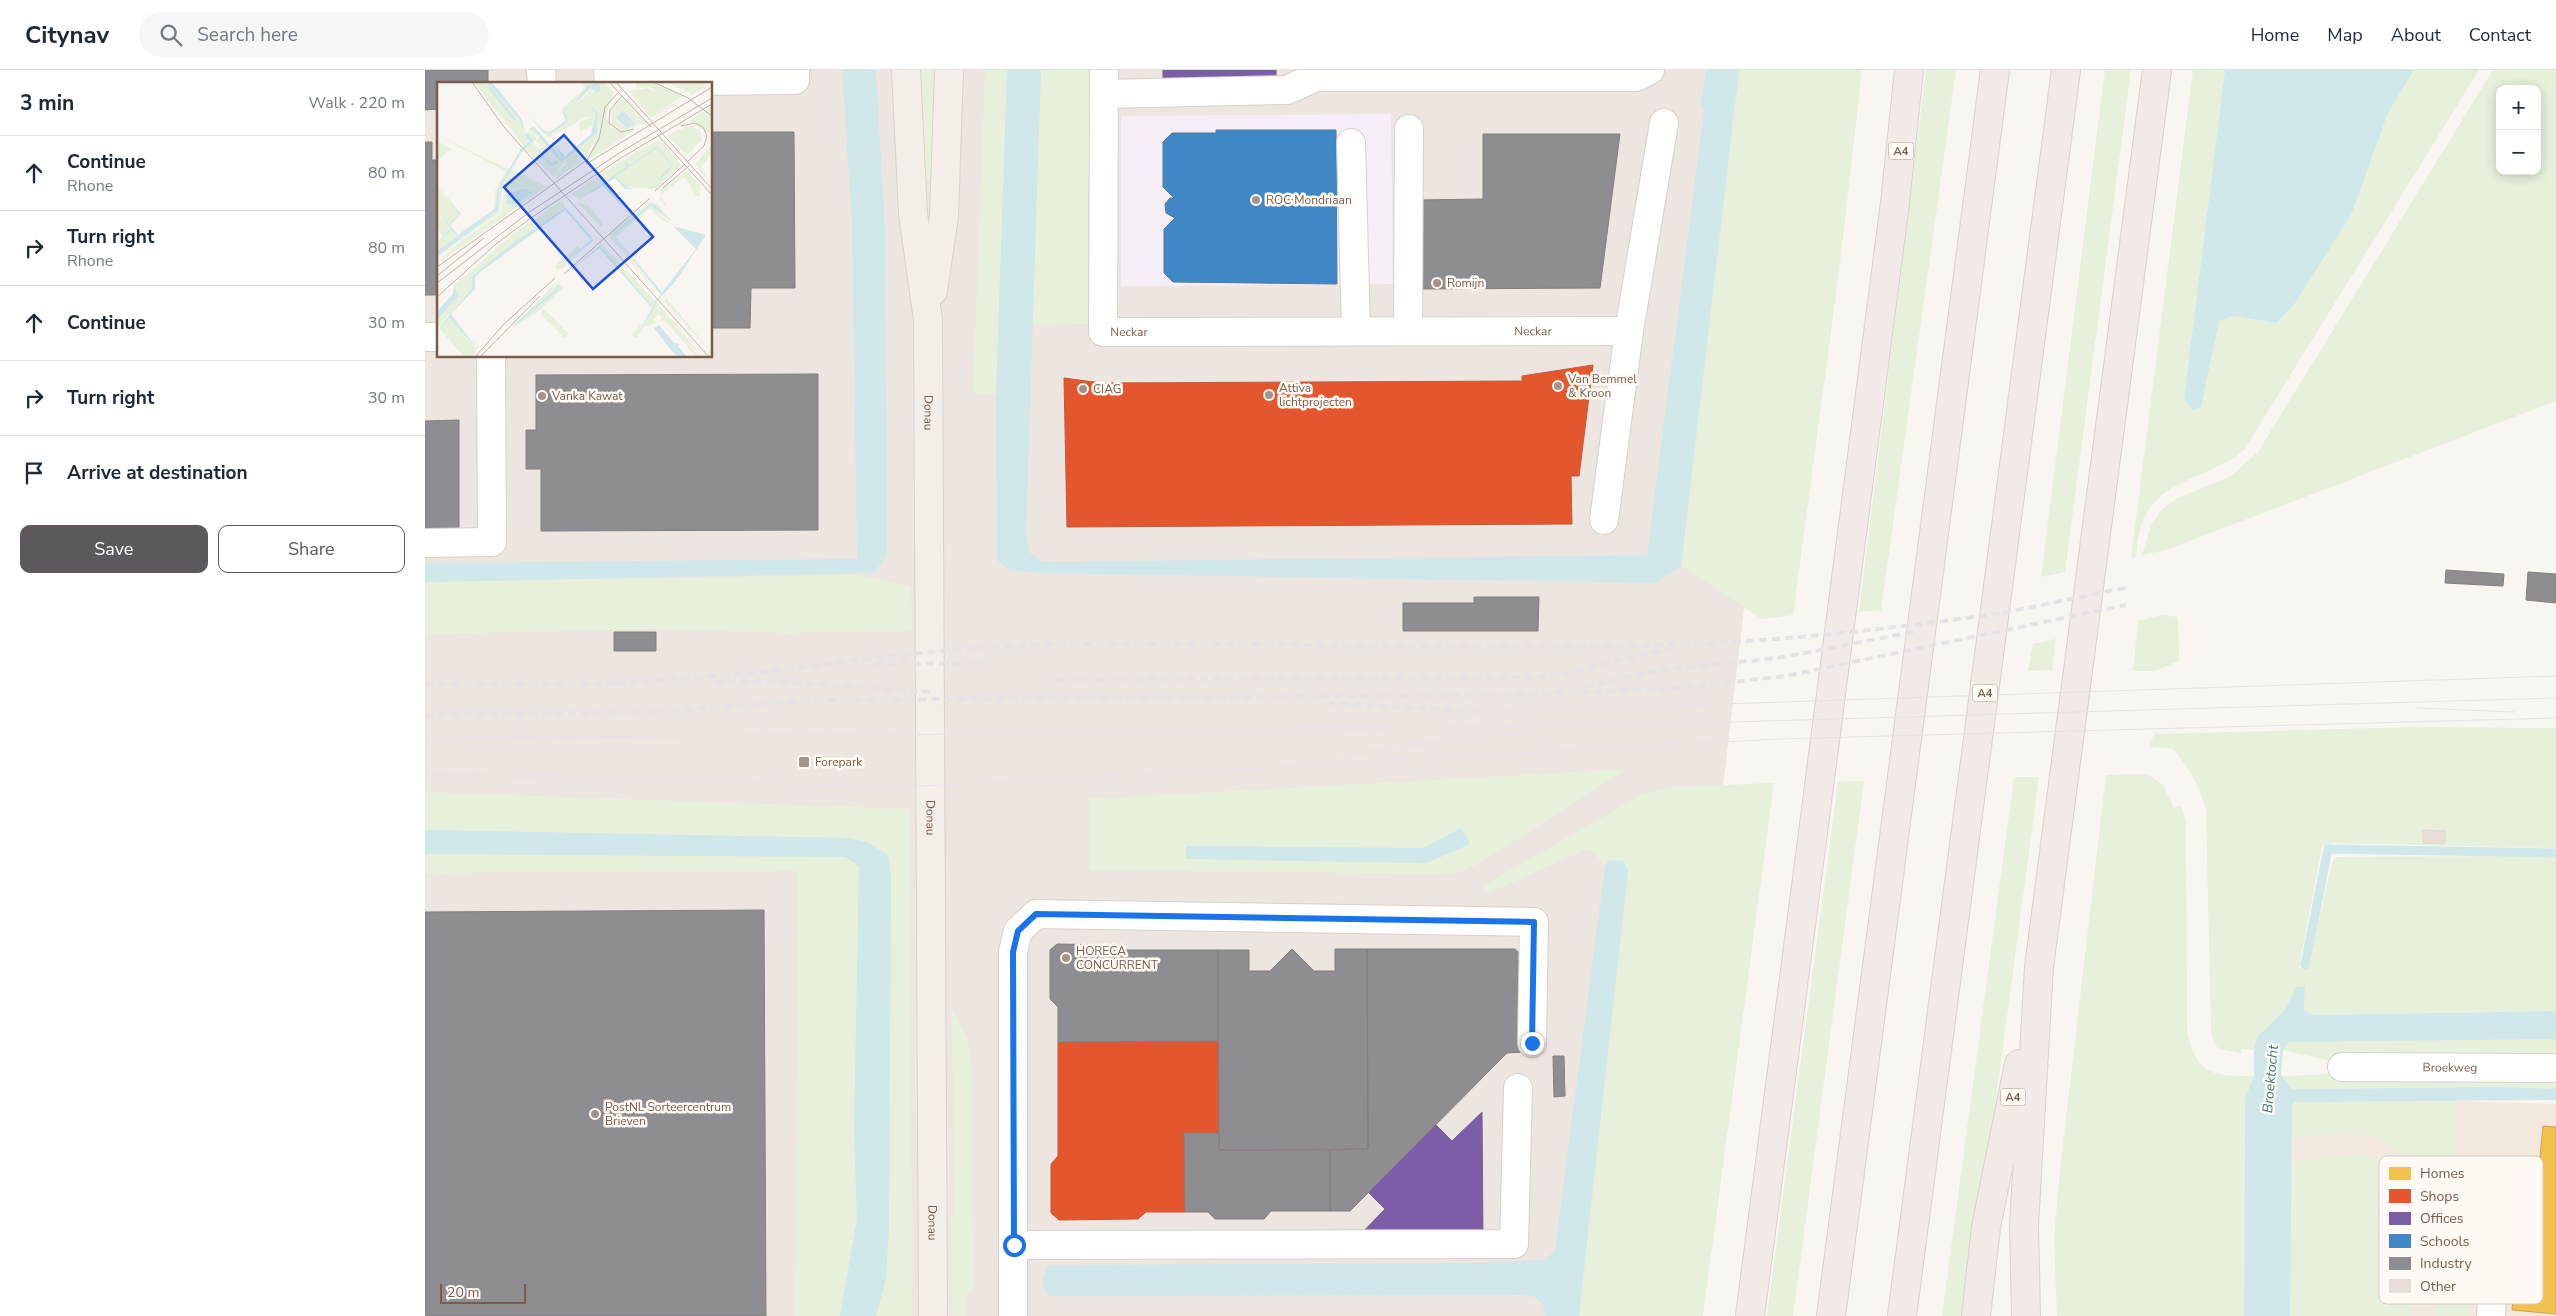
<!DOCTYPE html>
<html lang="en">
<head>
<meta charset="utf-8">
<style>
  body { margin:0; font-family:"Nunito Sans",sans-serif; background:#f6f6f7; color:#1f2937 }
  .controls { position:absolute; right:15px; top:15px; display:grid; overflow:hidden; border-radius:10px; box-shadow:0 2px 12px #0003 }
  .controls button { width:45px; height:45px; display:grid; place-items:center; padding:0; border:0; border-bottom:1px solid #e0e1e3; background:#fff; color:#1f2937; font:25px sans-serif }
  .scale { position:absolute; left:15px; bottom:12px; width:86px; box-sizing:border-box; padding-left:5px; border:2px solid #7a5c4d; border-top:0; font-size:14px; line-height:18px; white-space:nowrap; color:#7a5c4d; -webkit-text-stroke:4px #fffaf3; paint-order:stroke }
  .stop { position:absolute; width:15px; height:15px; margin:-11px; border:4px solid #1a73e8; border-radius:50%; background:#fff }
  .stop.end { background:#1a73e8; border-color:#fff; box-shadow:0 1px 5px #0008 }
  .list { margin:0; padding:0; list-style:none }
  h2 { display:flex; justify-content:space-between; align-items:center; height:65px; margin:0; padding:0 20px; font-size:21px }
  h2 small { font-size:16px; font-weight:400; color:#747a83 }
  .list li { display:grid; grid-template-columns:32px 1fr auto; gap:15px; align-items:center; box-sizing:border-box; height:75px; padding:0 20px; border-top:1px solid #e0e1e3 }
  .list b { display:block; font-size:19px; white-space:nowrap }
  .list p { margin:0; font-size:16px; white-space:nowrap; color:#747a83 }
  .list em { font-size:16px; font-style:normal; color:#747a83 }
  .actions { display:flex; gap:10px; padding:15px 20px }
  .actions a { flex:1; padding:11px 0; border:1px solid #5c585b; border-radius:10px; text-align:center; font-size:18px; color:#5c585b }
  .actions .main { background:#5c585b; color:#fff }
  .icon { flex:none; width:28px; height:28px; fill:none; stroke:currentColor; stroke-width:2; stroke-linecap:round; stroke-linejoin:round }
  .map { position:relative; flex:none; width:2131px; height:1246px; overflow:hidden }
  header { display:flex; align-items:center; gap:30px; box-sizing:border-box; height:70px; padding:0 25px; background:#fff; border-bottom:1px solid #e0e1e3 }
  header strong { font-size:24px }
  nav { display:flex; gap:28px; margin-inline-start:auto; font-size:18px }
  .search { width:350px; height:45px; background:#f6f6f7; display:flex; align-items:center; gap:12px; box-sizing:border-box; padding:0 18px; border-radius:28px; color:#747a83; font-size:19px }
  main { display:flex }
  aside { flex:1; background:#fff }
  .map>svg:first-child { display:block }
  .residential { fill:#f2e8de }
  .industrial { fill:#ede5e0; fill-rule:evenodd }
  .education { fill:#f6eef6 }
  .green { fill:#e7f0db; fill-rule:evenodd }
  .water { fill:#d0e8ea }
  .homes { fill:#f2c14e; stroke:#cea34e }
  .shops { fill:#e4572e; stroke:#c45837 }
  .offices { fill:#7b5ea7; stroke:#7b5d8c }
  .schools { fill:#3f88c5; stroke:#517ba1 }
  .industry { fill:#8d8d92; stroke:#877e7d }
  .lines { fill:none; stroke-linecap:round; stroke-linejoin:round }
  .stream { stroke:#d0e8ea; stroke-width:9 }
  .building { fill:#e6ded7; stroke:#e2d8d2 }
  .minor-casing { stroke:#d7d1cb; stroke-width:30 }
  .major-casing { stroke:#dad1cc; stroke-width:30 }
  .highway-casing { stroke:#dad1cc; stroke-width:30 }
  .minor { stroke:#fefefd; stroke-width:28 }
  .major { stroke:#f3eee8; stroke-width:28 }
  .highway { stroke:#f2eae7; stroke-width:28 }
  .tram { stroke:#e6e3e7; stroke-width:1 }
  .rail { stroke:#e6e3e7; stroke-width:4; stroke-dasharray:8 5; stroke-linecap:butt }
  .route { stroke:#1a73e8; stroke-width:6 }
  .poi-dot { fill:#a69286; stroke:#fffaf3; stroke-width:2 }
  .labels { text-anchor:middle; stroke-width:5; stroke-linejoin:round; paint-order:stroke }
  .shield { fill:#fffaf3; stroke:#a28b7f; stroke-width:1 }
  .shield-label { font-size:11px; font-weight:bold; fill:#7a5c4d }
  .poi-label { font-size:12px; fill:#7a5c4d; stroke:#fffaf3; text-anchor:start }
  .street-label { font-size:12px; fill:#7a5c4d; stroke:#fffaf3 }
  .water-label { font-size:14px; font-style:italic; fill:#437c86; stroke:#fffaf3 }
  .inset-river { fill:none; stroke:#d0e8ea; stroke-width:2.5 }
  .inset-road { fill:none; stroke:#c2b3aa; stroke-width:1 }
  .view { fill:#1d4ed8; fill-opacity:0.15; stroke:#1d4ed8; stroke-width:2.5 }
  .inset-edge { fill:none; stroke:#7a5c4d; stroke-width:2.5 }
  .key { fill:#fffaf3; stroke:#d7cbc1; stroke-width:1 }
  .key-label { font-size:14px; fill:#7a5c4d }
</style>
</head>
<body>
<header>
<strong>Citynav</strong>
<div class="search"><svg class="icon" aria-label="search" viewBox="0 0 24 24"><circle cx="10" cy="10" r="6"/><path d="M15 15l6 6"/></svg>Search here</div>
<nav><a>Home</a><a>Map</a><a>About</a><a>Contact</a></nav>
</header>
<main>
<aside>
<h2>3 min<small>Walk · 220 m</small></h2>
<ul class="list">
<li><svg class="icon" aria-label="ahead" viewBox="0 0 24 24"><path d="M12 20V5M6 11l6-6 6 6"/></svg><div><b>Continue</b><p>Rhone</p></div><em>80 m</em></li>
<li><svg class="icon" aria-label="right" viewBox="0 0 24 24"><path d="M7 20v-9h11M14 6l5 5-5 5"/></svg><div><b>Turn right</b><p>Rhone</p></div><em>80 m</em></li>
<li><svg class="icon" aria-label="ahead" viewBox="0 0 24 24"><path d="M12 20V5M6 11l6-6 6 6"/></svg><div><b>Continue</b></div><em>30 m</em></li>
<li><svg class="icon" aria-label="right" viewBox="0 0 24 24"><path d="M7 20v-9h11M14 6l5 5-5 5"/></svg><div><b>Turn right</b></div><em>30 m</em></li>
<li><svg class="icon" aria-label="arrive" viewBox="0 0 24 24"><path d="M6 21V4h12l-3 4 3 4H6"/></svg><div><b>Arrive at destination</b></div></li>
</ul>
<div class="actions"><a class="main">Save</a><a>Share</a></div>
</aside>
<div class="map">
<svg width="2131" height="1246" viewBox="0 0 2131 1246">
  <rect width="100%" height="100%" fill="#f9f5f0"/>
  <path class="residential" d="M1854 1026 2131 1034V1246H1849Z"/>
  <path class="industrial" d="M0 0H1382L1236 1246H0ZM14 14H286V286H14Z"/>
  <path class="education" d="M966 44 968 214 696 216V46Z"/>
  <path class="green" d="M491 0H515L510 110 498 111Z
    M560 0H583L571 324 548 323Z
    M616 0H664V254L607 255Z
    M1314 0H1437L1414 202 1368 545 1337 549 1256 496Z
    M1501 0H1531L1456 540 1434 542Z
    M1680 0H1706L1640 502 1616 507Z
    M1768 0H1800L1759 327 1768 341 1794 251 1808 246 1852 253 1927 143 1963 43 1989 0H2054L1819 380C1770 418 1715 406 1711 487L1706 488Z
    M2068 0H2131V331L1741 480 1717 485 1726 456 1736 440 1753 428 1806 406 1833 382ZM2075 19H2112V101H2075Z
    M433 505 486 516 487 561 361 563 230 559 0 564V512Z
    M1736 545 1753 547 1754 591 1730 601H1708L1713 551Z
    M1631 569 1627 600 1603 601 1608 574Z
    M1988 657 2131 658V778L1907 773 1897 777 1874 898 1883 899 1907 792 1911 787 2131 786V941L1888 945 1879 940 1880 917 1872 916 1859 941 1832 967 1829 980 1816 979V983L1793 979 1788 969 1786 961 1781 741C1775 716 1765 700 1749 679L1724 677 1729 664Z
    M1202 699 1055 793 1031 804 664 800V729ZM1044 774 1001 793 762 789 761 776 998 778Z
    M1722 704 1738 715 1749 738 1756 735 1761 751 1762 961C1772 1006 1788 1006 1829 1006L1820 1030 1819 1246H1632L1629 1168 1635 1100 1681 705Z
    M1589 707H1614L1542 1246H1517Z
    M1439 711 1368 1246H1342L1413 712Z
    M1349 713 1278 1246H1154L1203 800 1198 791 1185 790 1180 796 1165 778 1063 823 1058 816 1216 725 1249 717Z
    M0 722 485 739 487 1246H451L461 1209 464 1155 466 806 463 785 442 772 424 768 0 760Z
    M0 784 420 787 434 796 429 1062 432 1149 415 1246H370L373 801 0 803Z
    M527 940 543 970 547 1002 548 1219 541 1227V1246L527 1245 525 1146H529Z
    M2131 969V992L1907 991 1858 980 1864 972 1891 971Z
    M1958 1002 2131 1003V1019L2081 1017 1867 1019 1856 1006Z
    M2031 1029 2029 1151 2043 1189 2044 1246H2009C2009 1229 2011 1213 2007 1196 2002 1180 1988 1165 1981 1149 1974 1131 1984 1113 1979 1096 1967 1051 1902 1066 1867 1067V1034L1870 1032Z
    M1936 1083 1950 1088 1954 1103 1953 1148 1962 1173 1979 1190 1990 1218 1985 1246H1865L1867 1091Z"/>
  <path class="water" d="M417 0H451L460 160 462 471 461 486 449 503 0 512V493L432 489 427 155Z
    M582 0H616L601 463 605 483 618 492 1222 485 1279 41 1276 33 1281 0H1314L1256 496 1231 513 613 503 584 500 572 490 571 324Z
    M1800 0H1989L1963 43 1927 143 1871 232 1852 253 1808 246 1794 251 1776 337 1768 341 1759 328Z
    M1036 758 1045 774 1002 793 761 789V776L998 778Z
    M0 760 424 768 442 772 463 785 466 806 464 1155 461 1209 451 1246H415L432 1149 429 1062 434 796 420 787 0 784Z
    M1185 790 1198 791 1203 800 1154 1246H1120L1118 1234 1110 1227 1099 1225 625 1226C615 1214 616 1209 624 1195L1061 1193 1120 1190 1130 1180 1180 796Z
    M1872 916 1880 917 1879 940 1888 945 2131 941V969L1864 972 1858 980 1856 1005 1867 1019 2081 1017 2131 1019V1030L1870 1032 1867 1035 1865 1246H1819L1820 1029 1829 1006V980L1832 967 1859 941Z"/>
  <path class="homes" d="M2118 1056 2131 1057V1244L2087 1240 2092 1182 2106 1183V1177L2066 1173 2067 1153 2108 1157Z"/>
  <path class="shops" d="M1168 295 1154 406H1146L1147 454 642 457 639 308 676 313 1097 311V306Z
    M793 971 794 1063H759L760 1142H721L713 1149 634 1150 626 1143V1094L633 1086V972Z"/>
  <path class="offices" d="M738 0H851V8L738 9Z
    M1057 1042 1058 1169H931L960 1139 943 1122 1010 1054 1027 1071Z"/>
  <path class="schools" d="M791 60H911L912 214 748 212 739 203V159L750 148 741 143 740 134 745 128H749L738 117V72L747 63H791Z"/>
  <path class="industry" d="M0 0H63V14H14V39L0 40Z
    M286 62H369L370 218H326L325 258H286Z
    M1058 64H1195L1175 218 994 219 993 130 1058 129Z
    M0 72H7V90H14V225H0Z
    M393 304V460L116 461V399H101V360H111V305Z
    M34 350V462H0V351Z
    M2021 500 2079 504 2078 516 2020 513Z
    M2103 502 2131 504V533L2101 530Z
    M1049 527H1114L1113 561H978V533H1049Z
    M189 562H231V581H189Z
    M339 840 341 1246H0V842Z
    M632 874 683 875 688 880H793V971L633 972V937L625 929V880Z
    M867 879 889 901H910V879H942L943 1079 794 1080 793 880H824V901H845Z
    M942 879H1090L1099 887 1100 982 1082 983 925 1141H905V1080L943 1079Z
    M1128 986H1139L1140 1026 1129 1027Z
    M759 1063H794V1080H905V1141H846L839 1149H790L783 1142H760Z"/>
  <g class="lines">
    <path class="stream" d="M1880 895 1903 779 2129 783"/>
  </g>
  <path class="building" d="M1998 760 2020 761V774L1998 773Z"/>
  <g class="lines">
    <g class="minor-casing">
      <g id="minor">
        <path d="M116 0 117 14"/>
        <path d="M183 0 184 12 370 10V0"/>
        <path id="s1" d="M679 0 678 262 1204 261"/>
        <path d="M679 24 862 20 891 7H1211L1225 0"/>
        <path d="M926 73 931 261"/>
        <path d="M983 261 984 59"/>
        <path d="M0 267H14"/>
        <path d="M1179 450 1204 261 1239 53"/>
        <path d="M0 473 67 472 66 286"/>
        <path id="s2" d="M1917 997 2131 998"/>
        <path d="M589 1175 1089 1174 1093 1018"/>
        <path d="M588 1246V882L593 861 611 844 1109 852 1107 973"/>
        <path d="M2066 1246 2070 1190"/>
      </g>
    </g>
    <g class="major-casing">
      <g id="major">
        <path id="s3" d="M481 0 488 144 503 250 508 1246"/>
        <path d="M508 221 519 146 524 0"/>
      </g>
    </g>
    <g class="highway-casing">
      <path id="highway" d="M1325 1246 1470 133 1484 0
        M1406 1246 1570 0
        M1477 1246 1641 0
        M1551 1246 1561 1157 1594 994
        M1601 1246 1599 1155 1614 897 1732 0"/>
    </g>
    <use href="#minor" class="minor"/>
    <use href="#major" class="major"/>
    <use href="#highway" class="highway"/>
    <path class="tram" d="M1991 638 2089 642
      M1060 642 2131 606
      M0 668 569 664 1204 655 2131 628
      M909 687 1019 671 1117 662
      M0 704 470 717 620 711 1353 669 2131 648"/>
    <path class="rail" d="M1578 543 1704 517
      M449 594 568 593
      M619 610 1124 607 1243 579
      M290 612 344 611 507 622
      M192 613C234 610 276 608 318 604 416 593 513 578 611 575 828 570 1046 582 1264 574 1371 570 1478 557 1585 542
      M0 614 198 613
      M1160 617 1234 600 1353 588 1488 562
      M902 633 1060 642
      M0 645 227 642 391 630 1080 625 1255 618 1361 606 1701 535"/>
  </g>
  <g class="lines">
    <path class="route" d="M589 1175 588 882 593 861 611 844 1109 852 1107 973"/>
  </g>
  <g class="poi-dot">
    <circle cx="831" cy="130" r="5"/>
    <circle cx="1012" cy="213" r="5"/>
    <circle cx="1133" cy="316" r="5"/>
    <circle cx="658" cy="319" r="5"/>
    <circle cx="844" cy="325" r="5"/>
    <circle cx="117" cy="326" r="5"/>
    <rect x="373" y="686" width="12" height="12" rx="2.5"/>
    <circle cx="641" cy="888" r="5"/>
    <circle cx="170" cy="1044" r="5"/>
  </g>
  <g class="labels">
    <g class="shield">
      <rect x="1463.5" y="72.5" width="25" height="17" rx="4"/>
      <rect x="1547.5" y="614.5" width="25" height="17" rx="4"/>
      <rect x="1575.5" y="1018.5" width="25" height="17" rx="4"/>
    </g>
    <g class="shield-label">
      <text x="1476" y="85">A4</text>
      <text x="1560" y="627">A4</text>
      <text x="1588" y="1031">A4</text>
    </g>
    <g class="poi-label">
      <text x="841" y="134">ROC Mondriaan</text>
      <text x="1022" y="217">Romijn</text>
      <text x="1143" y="313">Van Bemmel<tspan x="1143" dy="14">&amp; Kroon</tspan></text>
      <text x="854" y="322">Attiva<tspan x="854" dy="14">lichtprojecten</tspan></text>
      <text x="668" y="323">CIAG</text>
      <text x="127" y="330">Vanka Kawat</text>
      <text x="390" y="696">Forepark</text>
      <text x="651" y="885">HORECA<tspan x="651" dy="14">CONCURRENT</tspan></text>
      <text x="180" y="1041">PostNL Sorteercentrum<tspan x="180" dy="14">Brieven</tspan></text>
    </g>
    <g class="street-label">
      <text dy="4" stroke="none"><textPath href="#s1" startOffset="692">Neckar</textPath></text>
      <text dy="4" stroke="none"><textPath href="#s1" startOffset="288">Neckar</textPath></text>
      <text dy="4" stroke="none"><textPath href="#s3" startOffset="344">Donau</textPath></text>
      <text dy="4" stroke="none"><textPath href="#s3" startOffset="749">Donau</textPath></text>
      <text dy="4" stroke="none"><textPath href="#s2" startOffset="108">Broekweg</textPath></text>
      <text dy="4" stroke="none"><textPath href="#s3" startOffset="1154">Donau</textPath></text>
    </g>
    <g class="water-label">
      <text transform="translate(1845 1009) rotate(-85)" y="5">Broektocht</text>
    </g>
  </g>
  <g transform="translate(12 12)">
    <rect width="275" height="275" fill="#f9f5f0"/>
    <path d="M37 0 53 2 82 37 92 56 87 64ZM145 0H157L134 23 147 16 154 6 158 11 163 9V0H168L177 12 162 50 149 76 120 97 118 92 129 82 128 77 160 51 161 31 151 22 159 32 157 43 143 50 142 40 157 34 149 35 112 55 106 51 91 32 106 49 115 52 131 40 129 31 133 26 125 31V26L148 7ZM200 0H213L246 14 220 30 249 16 214 36 192 9 211 6 217 10 218 8 213 5 199 6ZM231 0H271L265 5 275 2 254 13 252 12 257 8 250 11ZM183 18H187L208 40 187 49 175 42V27ZM186 27 198 42 188 46 179 38ZM275 24V42L269 65 271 51 252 39ZM168 31 174 46 197 49 151 78ZM254 43 263 49 265 57 250 74 230 53ZM94 46 102 54 98 52 100 58 103 55 108 61 104 65 99 58 96 60 102 67 109 62 122 79 128 80 118 91 117 96 88 66 96 60 91 50 97 52 91 48ZM0 53 71 87 73 86 61 106 58 127 21 153 13 143 21 153 57 127 58 109 69 89ZM223 57 244 83 219 107 189 105 179 94 220 66 232 79 220 64 193 83 187 79 189 85 144 116 151 122 134 112 194 73ZM0 59 14 67 0 79ZM275 62V71L264 85 275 103 258 82ZM75 87 109 105 0 182 21 161 63 132 65 126 67 109 99 104 65 108 62 131 20 160 0 177 30 151 61 128 62 110ZM91 108 93 110 99 108 80 122 68 119 69 112ZM250 89 263 103V114H259L249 96H245L224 113 231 127 223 118 224 108ZM0 105 23 133 12 142 0 128ZM125 118 128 126 76 161 35 194V206L0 246V238L21 216 17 204 76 152ZM140 120 152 124 167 142 163 145ZM213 120 221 122 234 139 213 122 175 152 223 214 171 153ZM214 124 233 141 225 138 213 126 179 155 226 209 232 203 227 210 176 153ZM0 130 14 147 7 153 0 145ZM15 148 20 154 0 170V161ZM163 160 218 219 216 226 162 165ZM141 164 143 167 125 184 149 167 124 187H120L118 184ZM117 202 115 207 121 202 127 205 103 228 76 246ZM123 203 122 208 76 245V243ZM233 213 230 217 275 271 227 219ZM219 220 237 240 266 275 248 258 262 275H259L228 238 221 240 225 236 221 232 217 237 220 241 206 245 199 256 195 253 204 240 203 247 209 240ZM107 227 132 252 128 256 103 232ZM12 236 38 266 41 264 28 248 42 264 35 275H27L2 246Z" fill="#e7f0db" fill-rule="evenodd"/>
    <path d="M50 0H55L84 36 88 49 82 37ZM163 0V9L159 11 154 6 134 25 151 3ZM151 21 161 31 160 51 126 79H122L96 47H91L97 45 126 77 113 58 128 74 154 52 159 32ZM132 24 129 31 131 40 114 52 107 51 95 36 107 49 113 50 129 38 125 30ZM186 28 198 42 189 46 179 36ZM91 50 96 59 85 70 63 107 61 128 0 175 2 168 20 154 15 148 0 161 6 154 0 145 7 153 14 147 0 128 12 142 23 133 0 103 24 132 13 143 21 153 58 127 61 106 83 68 92 59 88 53ZM220 64 236 83 231 90 214 105 235 83 220 66 179 94 189 105 198 107H188L178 96 169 102 188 127 166 104 144 116 189 85 187 79 193 83ZM89 107 93 110 99 108 80 122H70L69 112ZM213 122 218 123 234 139 214 124 176 153 225 210 259 167 236 144 269 153 238 200 219 220 214 232 203 247 215 226 162 166 131 191 162 164 216 225 218 219 224 213 175 152ZM128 126H129L155 156 156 159 124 184 154 158 128 128 42 191 38 195V207L14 232 40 267 12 236 0 248 35 206V194L76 161ZM123 203 122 208 76 245V243ZM17 204 22 214 0 238V229L16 212ZM222 243 237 261 243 262 241 264 250 275H241L233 267 217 246Z" fill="#d0e8ea"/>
    <path class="inset-river" d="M51 4 78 38M105 72 114 83 121 79"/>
    <path class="inset-road" d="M35 0 67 45 272 275M172 0 214 45M179 0 275 107M216 0 251 16 275 34M185 14 173 28 172 41 184 50 197 47M244 44 258 41 266 45 270 54 267 64 250 80M220 52 275 113M149 82 275 5M226 106 252 84M218 109 248 82M0 185 150 78 162 57 168 25 181 11M127 192 213 116M0 194 47 156M0 201 91 131 184 70 275 16M0 215 59 162 94 136 184 76 275 22M38 275 66 243 118 196M43 275 103 214"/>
    <path class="view" d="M127 53 216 155 156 207 67 105Z"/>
    <rect width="275" height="275" class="inset-edge"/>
  </g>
  <rect x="1954" y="1086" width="164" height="148" rx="8" class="key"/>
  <rect x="1964" y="1097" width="22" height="13" fill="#f2c14e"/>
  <rect x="1964" y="1119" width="22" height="14" fill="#e4572e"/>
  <rect x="1964" y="1142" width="22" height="13" fill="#7b5ea7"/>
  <rect x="1964" y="1164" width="22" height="14" fill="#3f88c5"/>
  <rect x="1964" y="1187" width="22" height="13" fill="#8d8d92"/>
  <rect x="1964" y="1209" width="22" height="14" fill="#e6ded7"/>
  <g class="key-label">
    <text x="1995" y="1108">Homes</text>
    <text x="1995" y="1131">Shops</text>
    <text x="1995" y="1153">Offices</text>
    <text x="1995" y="1176">Schools</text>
    <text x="1995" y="1198">Industry</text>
    <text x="1995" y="1221">Other</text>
  </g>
</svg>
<div class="controls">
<button>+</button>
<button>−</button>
</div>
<div class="scale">20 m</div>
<div class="stop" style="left:589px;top:1175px"></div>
<div class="stop end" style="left:1107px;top:973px"></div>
</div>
</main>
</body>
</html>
